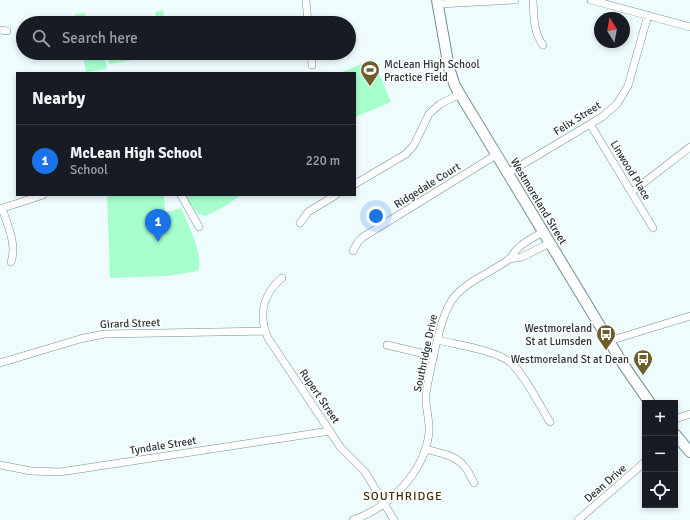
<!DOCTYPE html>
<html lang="en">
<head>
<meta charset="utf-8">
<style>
  body { margin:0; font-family:Signika,sans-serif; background:#20242c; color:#f1f3f6 }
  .controls { position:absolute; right:12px; bottom:12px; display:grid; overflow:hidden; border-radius:0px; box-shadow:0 2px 6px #0003 }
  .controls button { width:36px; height:36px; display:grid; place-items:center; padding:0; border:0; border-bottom:1px solid #363941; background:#171b24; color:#f1f3f6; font:20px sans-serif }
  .compass { position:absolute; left:594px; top:12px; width:36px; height:36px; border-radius:50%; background:#171b24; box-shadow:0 2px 6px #0003; rotate:349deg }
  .you { position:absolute; left:376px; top:216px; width:14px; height:14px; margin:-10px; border:3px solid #fff; border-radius:50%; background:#1a73e8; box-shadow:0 0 0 6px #1a73e833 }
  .badge { display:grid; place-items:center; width:26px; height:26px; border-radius:50%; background:#1a73e8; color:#fff; font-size:13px; font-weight:700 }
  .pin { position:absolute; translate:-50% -33px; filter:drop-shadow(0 1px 2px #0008) }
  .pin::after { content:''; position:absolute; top:21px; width:14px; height:12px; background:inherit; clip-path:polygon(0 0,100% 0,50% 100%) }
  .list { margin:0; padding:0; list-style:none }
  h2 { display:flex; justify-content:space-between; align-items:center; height:52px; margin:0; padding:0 16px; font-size:17px }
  h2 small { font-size:13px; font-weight:400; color:#9ea1a6 }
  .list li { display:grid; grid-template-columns:26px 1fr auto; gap:12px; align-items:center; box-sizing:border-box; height:72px; padding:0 16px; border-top:1px solid #363941 }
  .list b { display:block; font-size:15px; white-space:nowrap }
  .list p { margin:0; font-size:13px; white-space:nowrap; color:#9ea1a6 }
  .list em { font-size:13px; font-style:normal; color:#9ea1a6 }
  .icon { flex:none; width:22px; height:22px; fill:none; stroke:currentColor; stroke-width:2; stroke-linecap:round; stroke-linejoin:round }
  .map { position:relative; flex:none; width:690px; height:520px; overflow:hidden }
  .search { position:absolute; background:#171b24; box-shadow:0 2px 6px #0003; left:16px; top:16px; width:340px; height:44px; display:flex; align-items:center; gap:10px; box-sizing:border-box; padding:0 14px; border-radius:22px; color:#9ea1a6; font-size:15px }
  .panel { position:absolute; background:#171b24; box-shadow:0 2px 6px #0003; left:16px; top:72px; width:340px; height:124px; border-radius:0px }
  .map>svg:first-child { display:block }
  .green { fill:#a6ffcd }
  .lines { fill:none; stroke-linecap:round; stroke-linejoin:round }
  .street-casing { stroke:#719194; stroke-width:8 }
  .secondary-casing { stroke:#719194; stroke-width:12 }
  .street { stroke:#fff; stroke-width:7 }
  .secondary { stroke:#fff; stroke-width:10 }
  .labels { text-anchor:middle; stroke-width:3; stroke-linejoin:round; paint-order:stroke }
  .poi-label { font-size:11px; fill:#293638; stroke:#fff; text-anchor:end }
  .street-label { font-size:11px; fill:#293638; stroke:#fff }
  .neighbourhood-label { font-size:12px; letter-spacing:1px; fill:#3d3005; stroke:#fff }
</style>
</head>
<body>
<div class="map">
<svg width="690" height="520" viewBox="0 0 690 520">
  <rect width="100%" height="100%" fill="#effcfd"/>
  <path class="green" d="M163 10 165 23H157L155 12Z
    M85 13 87 23H77L75 14Z
    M104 53 107 69 86 72 83 57Z
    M107 53H139L140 59 109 64Z
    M373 59 391 102 355 117V73H340Z
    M107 195H164L165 213 181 208C187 222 205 257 198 271L167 276 110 278Z
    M184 195H241L227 205 206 216 198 214Z"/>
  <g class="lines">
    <g class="street-casing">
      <path id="street" d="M306 0 308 23
        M533 0C534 16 533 32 543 45
        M591 0 690 27
        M438 4 515 0
        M0 30 7 31
        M311 53 312 65
        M590 124 653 228
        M508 173 602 117 617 104 628 86 648 15
        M355 184 406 154 414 145 429 114 440 104 460 94
        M632 192 690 147
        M181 195 199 227
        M2 208C8 226 17 245 11 262
        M0 209 43 195
        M300 223 308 212 336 195
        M353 251 358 242 363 237 496 155
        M509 259 522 257 550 243
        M282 278C263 294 258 315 268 338L341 448 365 472 394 520
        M438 340C457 345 496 350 511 363 524 374 540 406 550 422
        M609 341 690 316
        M387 345 434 356
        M0 363 80 339 104 334 265 331
        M675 419 690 414
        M426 449C438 453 456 455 464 466 469 471 471 478 474 483
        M0 465 31 471 60 472 330 431
        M353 520C390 507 424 473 429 433 430 420 425 407 426 394 428 379 432 364 435 349 439 333 442 317 450 303 463 282 489 274 508 260 512 257 514 252 518 248 525 241 535 237 543 232
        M578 520 645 462"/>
    </g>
    <g class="secondary-casing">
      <path id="secondary" d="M437 0 449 68 455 86 623 364 650 403
        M675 434 690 452"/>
    </g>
    <use href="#street" class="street"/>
    <use href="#secondary" class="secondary"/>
  </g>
  <defs>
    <g id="stadium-pin" transform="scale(1)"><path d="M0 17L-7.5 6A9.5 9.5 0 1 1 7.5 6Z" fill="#6f5e2b" stroke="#fff"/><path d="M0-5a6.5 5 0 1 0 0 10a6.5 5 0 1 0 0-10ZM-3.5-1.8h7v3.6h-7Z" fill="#fff"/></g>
    <g id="bus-pin" transform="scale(1)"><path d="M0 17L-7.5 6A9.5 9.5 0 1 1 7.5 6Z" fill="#6f5e2b" stroke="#fff"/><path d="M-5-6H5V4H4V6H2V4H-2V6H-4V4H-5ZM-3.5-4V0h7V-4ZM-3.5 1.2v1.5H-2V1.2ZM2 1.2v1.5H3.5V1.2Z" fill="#fff"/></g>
  </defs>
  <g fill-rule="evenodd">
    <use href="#stadium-pin" x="370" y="70"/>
    <use href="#bus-pin" x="606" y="334"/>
    <use href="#bus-pin" x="643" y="359"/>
  </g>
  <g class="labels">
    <g class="poi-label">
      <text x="384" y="68" text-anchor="start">McLean High School<tspan x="384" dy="13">Practice Field</tspan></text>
      <text x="592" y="332">Westmoreland<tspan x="592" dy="13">St at Lumsden</tspan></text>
      <text x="629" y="363">Westmoreland St at Dean</text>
    </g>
    <g class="street-label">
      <text transform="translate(577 118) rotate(-32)" y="4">Felix Street</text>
      <text transform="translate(631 170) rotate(59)" y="4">Linwood Place</text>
      <text transform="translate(427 185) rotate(-32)" y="4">Ridgedale Court</text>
      <text transform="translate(539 201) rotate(59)" y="4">Westmoreland Street</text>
      <text transform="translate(130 323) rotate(-2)" y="4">Girard Street</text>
      <text transform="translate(425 353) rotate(-78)" y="4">Southridge Drive</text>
      <text transform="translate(320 396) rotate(56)" y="4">Rupert Street</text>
      <text transform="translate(163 445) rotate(-9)" y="4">Tyndale Street</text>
      <text transform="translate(605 483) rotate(-41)" y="4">Dean Drive</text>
    </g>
    <g class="neighbourhood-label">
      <text x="403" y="500">SOUTHRIDGE</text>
    </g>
  </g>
</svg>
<div class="controls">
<button>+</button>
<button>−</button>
<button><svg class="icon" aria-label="locate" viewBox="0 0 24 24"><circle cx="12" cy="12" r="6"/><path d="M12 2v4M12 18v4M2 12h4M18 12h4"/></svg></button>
</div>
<svg class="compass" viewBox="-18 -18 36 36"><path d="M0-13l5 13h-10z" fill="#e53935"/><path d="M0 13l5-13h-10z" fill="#9ea1a6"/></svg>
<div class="you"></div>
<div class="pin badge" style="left:158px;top:242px">1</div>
<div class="search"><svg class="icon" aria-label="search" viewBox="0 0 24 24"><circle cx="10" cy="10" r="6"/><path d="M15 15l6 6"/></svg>Search here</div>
<section class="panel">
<h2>Nearby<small></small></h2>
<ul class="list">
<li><span class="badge">1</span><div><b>McLean High School</b><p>School</p></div><em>220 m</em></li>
</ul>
</section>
</div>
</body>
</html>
